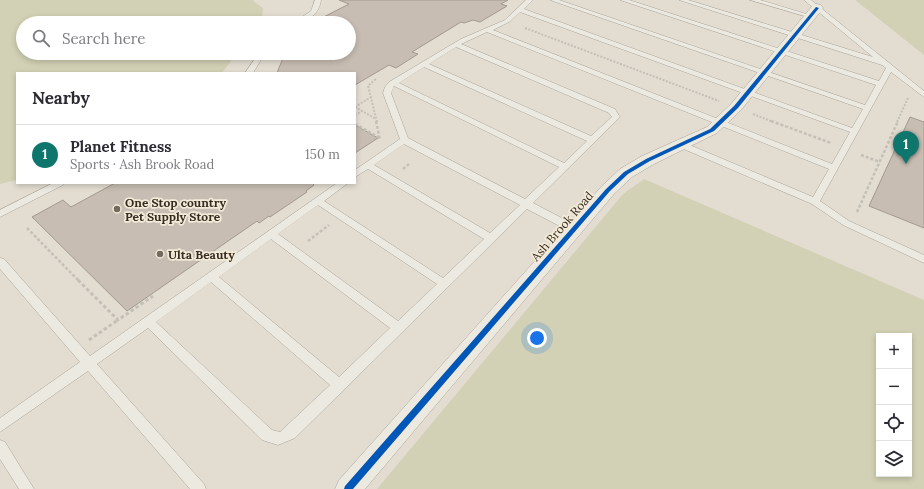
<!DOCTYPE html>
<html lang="en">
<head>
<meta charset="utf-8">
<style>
	:root { --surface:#fff; --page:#f2f2f3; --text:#2b2b33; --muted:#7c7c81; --line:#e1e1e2; --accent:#0f766e }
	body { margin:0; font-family:Lora,serif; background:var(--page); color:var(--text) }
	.controls { position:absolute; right:12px; bottom:12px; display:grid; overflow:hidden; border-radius:0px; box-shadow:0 2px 6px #0003 }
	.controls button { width:36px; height:36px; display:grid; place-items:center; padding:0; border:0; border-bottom:1px solid var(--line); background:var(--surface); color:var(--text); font:20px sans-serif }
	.you { position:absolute; left:537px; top:338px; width:14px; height:14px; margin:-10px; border:3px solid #fff; border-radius:50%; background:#1a73e8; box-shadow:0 0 0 6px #1a73e833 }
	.badge { display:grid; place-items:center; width:26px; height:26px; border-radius:50%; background:var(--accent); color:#fff; font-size:13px; font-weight:700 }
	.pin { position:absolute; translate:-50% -33px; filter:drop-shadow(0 1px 2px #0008) }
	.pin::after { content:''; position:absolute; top:21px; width:14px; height:12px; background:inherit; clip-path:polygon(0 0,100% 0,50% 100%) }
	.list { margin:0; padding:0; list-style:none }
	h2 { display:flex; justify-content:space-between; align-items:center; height:52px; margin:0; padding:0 16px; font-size:17px }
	h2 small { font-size:13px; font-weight:400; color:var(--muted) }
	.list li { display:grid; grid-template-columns:26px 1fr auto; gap:12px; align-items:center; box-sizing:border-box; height:60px; padding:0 16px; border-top:1px solid var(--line) }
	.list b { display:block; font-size:15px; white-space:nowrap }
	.list p { margin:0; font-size:13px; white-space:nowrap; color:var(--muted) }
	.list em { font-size:13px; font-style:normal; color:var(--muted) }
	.icon { flex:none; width:22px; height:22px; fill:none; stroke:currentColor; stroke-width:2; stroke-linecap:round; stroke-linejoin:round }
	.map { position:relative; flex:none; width:924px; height:489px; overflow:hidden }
	.search { position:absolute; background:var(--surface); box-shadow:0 2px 6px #0003; left:16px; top:16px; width:340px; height:44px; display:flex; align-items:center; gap:10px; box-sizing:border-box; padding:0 14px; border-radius:22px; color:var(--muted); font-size:15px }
	.panel { position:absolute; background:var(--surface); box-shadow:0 2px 6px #0003; left:16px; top:72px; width:340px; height:112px; border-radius:0px }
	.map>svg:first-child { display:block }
</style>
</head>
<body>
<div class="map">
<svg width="924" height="489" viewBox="0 0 924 489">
	<rect width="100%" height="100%" fill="#e3ddd1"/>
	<g fill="#d2d1b5" fill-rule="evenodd">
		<path d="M0,0h254l-1,1 10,7 -1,10 -3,5h-236v30h214l-15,20h-205v107l-17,4z"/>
		<path d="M855,0h69v55z"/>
		<path d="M644,179l280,121v189h-547l246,-295zM879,336h30v138h-30z"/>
	</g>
	<g fill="#c7bdb2" stroke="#a39990">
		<path d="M339,0h169l-7,4 6,2 -27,16 -7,-2 -9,3 -3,-1 -49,30 6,2 -22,14 -7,-3 -34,20v-12h-78l8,-20h64v-30h-37l37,-19z"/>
		<path d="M910,117l14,5v106l-55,-22z"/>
		<path d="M355,125l23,13 -23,15z"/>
		<path d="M115,183h197l2,2 -8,6 1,1 -37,25 -1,-1 -10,7 -2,-2 -130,90 -95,-94 31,-17 8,7z"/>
	</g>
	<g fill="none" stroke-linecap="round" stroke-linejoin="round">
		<defs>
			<g id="lane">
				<path d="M315,0h6c-2,15 -14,23 -28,23l18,-12z"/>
				<path d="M526,0h7l-9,9 328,119 11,-19 -313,-109h9l306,105 11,-20 -256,-85h9l250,81 7,-13 -4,-3 -203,-65h9l185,57 -69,-57h7l113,91v6l-33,-25 -71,129 29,20 75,34v8l-81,-38 -31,-21 -133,-57 -1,-2 1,-2h6l128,54 16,-28 -342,-137 -26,12 154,65 5,8 -87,86 44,23 2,3 -2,3h-6l-44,-23 -232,229 -17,7 -16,-5 -114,-112 -51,36 107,120 2,5h-16l-102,-118 -88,61v-14l80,-56 -80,-93v-11l4,1 86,97 247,-173h11l-24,18 119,77 41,-39 -116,-70 -13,8v-7l45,-31 -17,-46 2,-6 4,-5 72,-43 44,-19zM520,12l330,120 -18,32 -339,-134 16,-8zM456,47l153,66 3,4 -21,19 -162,-72zM424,67l163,74 -23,22 -165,-80zM394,86l165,81 -34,32 -117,-61 -17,-45zM404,144l116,61 -30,28 -116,-68zM318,205l119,79 -39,37 -120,-87zM271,239l119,89 -51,49 -120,-100zM211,282l119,103 -50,47 -8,-2 -116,-108z"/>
				<path d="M750,0h10l53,16 -5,1z"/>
				<path d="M259,53h6l-12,20h-8z"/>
				<path d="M53,183h12l-2,2 -63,32v-7z"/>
				<path d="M0,440l5,2 29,47h-15l-19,-30z"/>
			</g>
			<path id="street" d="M817,4l4,1 2,3 -2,3 -80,99 -24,23 -63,31 -22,13 -18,17 -249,295h-30l4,-9 263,-294 18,-17 22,-13 65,-29 24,-23 82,-99z"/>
		</defs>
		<use href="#lane" stroke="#a9a399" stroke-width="1"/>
		<use href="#street" stroke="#a9a399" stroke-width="1"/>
		<g stroke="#c4c0b8" stroke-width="2" stroke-dasharray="2 1.5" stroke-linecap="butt">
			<path d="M525,28l194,73"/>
			<path d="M355,107l21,12"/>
			<path d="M355,107l16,-10"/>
			<path d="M753,114l20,8"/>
			<path d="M355,115l7,-4"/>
			<path d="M377,122l-9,-36 9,-8"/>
			<path d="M897,122l11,-24"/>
		</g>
		<g stroke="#c4c0b8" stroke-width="2.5" stroke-dasharray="3 2" stroke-linecap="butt">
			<path d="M376,121l4,19"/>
			<path d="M771,121l60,22"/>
			<path d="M355,124l25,14"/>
			<path d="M861,155l19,7"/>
			<path d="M403,169l6,-5"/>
			<path d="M857,212l41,-91"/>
			<path d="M27,228l52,53"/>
			<path d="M308,241l21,-16"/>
		</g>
		<g stroke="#c4c0b8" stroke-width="3" stroke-dasharray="3.5 2.5" stroke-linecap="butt">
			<path d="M78,280l40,40 35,-24"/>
			<path d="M89,340l29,-20"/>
		</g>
		<use href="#lane" fill="#ece9e1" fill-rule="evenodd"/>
		<use href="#street" fill="#ece9e1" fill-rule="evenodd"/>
		<defs>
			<path id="cycleway" d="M816,7l3,1 -81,100 -24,23 -64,30 -22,13 -18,17 -257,298h-9l1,-3 261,-297 18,-17 22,-13 64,-30 24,-23z"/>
		</defs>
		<use href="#cycleway" stroke="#f3ead8" stroke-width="2"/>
		<use href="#cycleway" fill="#0057b8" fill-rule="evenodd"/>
	</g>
	<g fill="#736a5f" stroke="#f3ead8" stroke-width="1.5">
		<circle cx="117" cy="209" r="4"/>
		<circle cx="160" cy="254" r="4"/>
	</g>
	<g text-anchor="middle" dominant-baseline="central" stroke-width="3.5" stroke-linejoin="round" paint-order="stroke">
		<g font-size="12" font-weight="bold" fill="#372c22" stroke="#f3ead8" text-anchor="start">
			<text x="125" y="202">One Stop country<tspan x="125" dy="14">Pet Supply Store</tspan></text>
			<text x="168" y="254">Ulta Beauty</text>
		</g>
		<g font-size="12" fill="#372c22" stroke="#f3ead8">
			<text transform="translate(562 226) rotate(-49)">Ash Brook Road</text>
		</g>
	</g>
</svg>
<div class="controls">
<button>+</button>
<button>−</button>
<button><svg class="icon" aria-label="locate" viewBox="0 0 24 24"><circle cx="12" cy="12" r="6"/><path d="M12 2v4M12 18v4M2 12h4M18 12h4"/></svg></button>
<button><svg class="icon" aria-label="layers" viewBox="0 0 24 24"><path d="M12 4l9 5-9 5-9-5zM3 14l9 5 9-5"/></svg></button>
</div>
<div class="you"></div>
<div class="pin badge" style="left:906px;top:164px">1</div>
<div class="search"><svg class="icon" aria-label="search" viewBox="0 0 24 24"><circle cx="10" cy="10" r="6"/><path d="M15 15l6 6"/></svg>Search here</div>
<section class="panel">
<h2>Nearby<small></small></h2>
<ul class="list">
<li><span class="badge">1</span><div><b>Planet Fitness</b><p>Sports · Ash Brook Road</p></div><em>150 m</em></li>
</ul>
</section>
</div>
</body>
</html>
